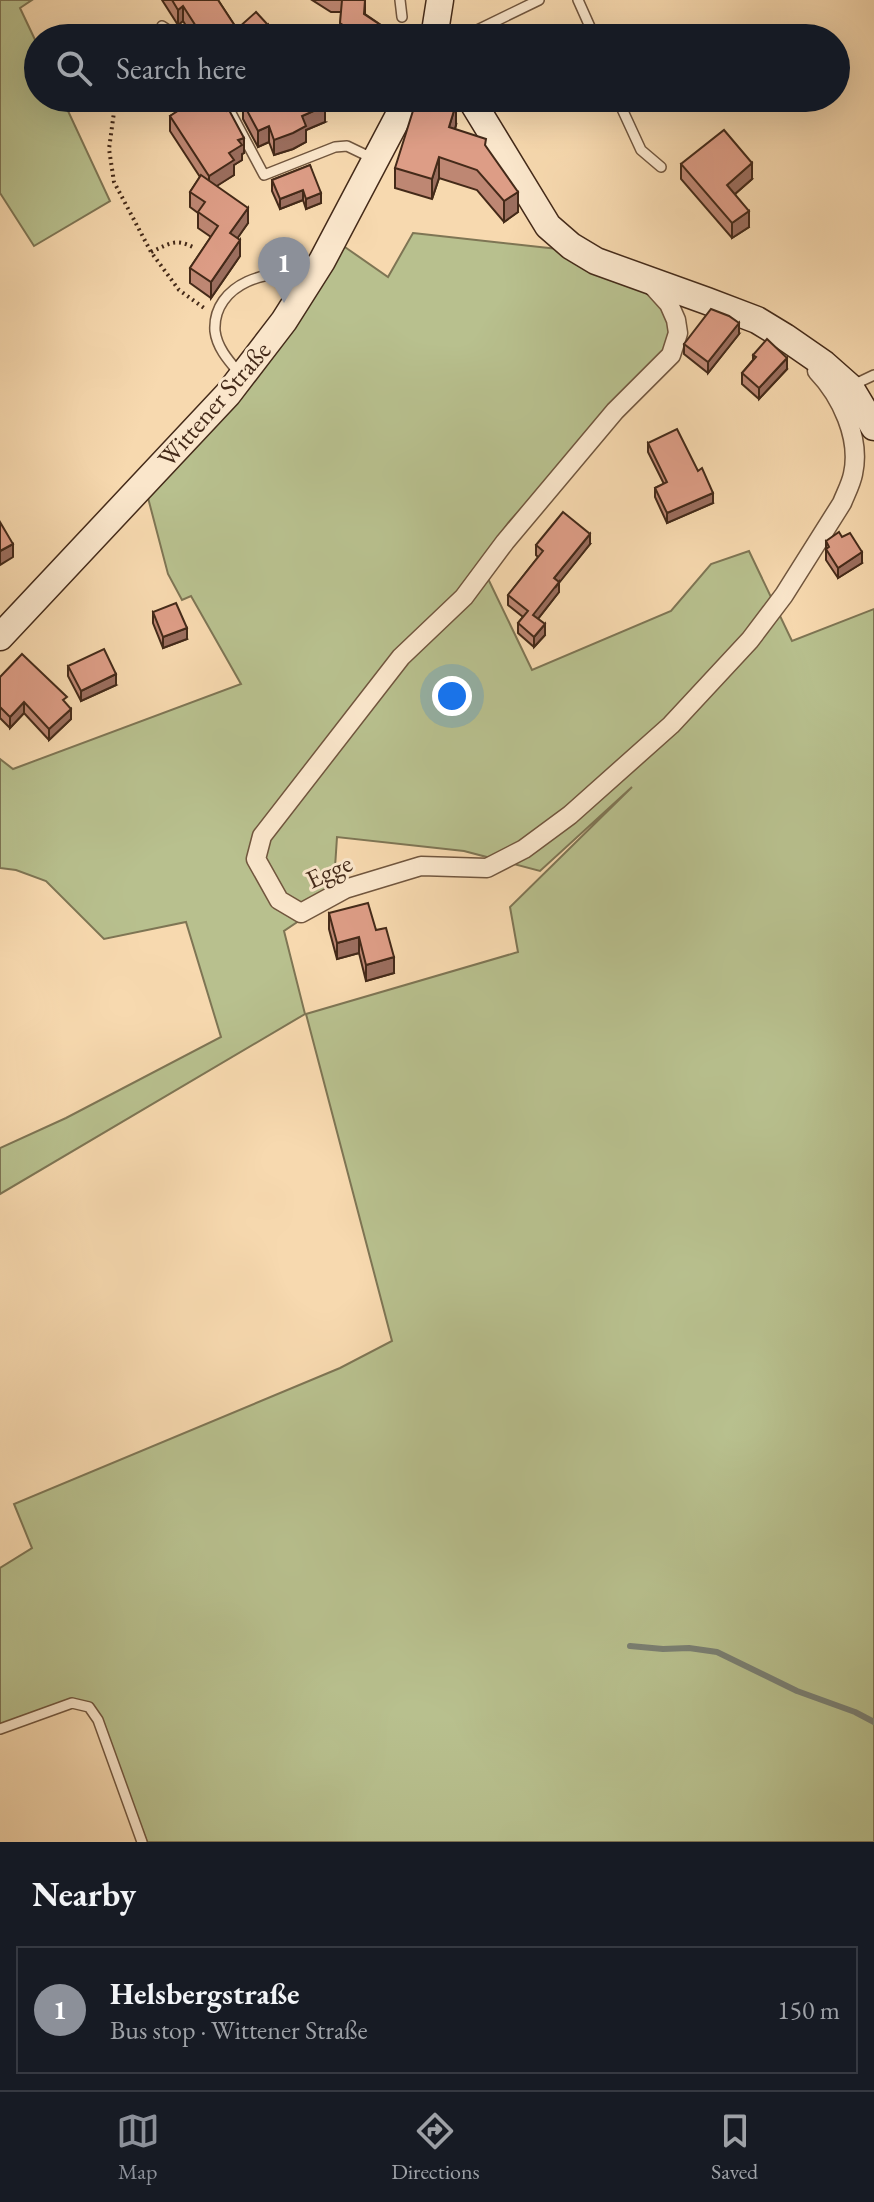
<!DOCTYPE html>
<html lang="en">
<head>
<meta charset="utf-8">
<style>
	:root { --surface:#171b24; --page:#242831; --text:#f1f3f6; --muted:#9ea1a6; --line:#363941; --accent:#8c9099 }
	body { margin:0; font-family:"EB Garamond",serif; background:var(--page); color:var(--text) }
	.you { position:absolute; left:452px; top:696px; width:28px; height:28px; margin:-20px; border:6px solid #fff; border-radius:50%; background:#1a73e8; box-shadow:0 0 0 12px #1a73e833 }
	.badge { display:grid; place-items:center; width:52px; height:52px; border-radius:50%; background:var(--accent); color:#fff; font-size:26px; font-weight:700 }
	.pin { position:absolute; translate:-50% -66px; filter:drop-shadow(0 2px 4px #0008) }
	.pin::after { content:''; position:absolute; top:42px; width:28px; height:24px; background:inherit; clip-path:polygon(0 0,100% 0,50% 100%) }
	.list { margin:0; padding:0; list-style:none }
	h2 { display:flex; justify-content:space-between; align-items:center; height:104px; margin:0; padding:0 32px; font-size:34px }
	h2 small { font-size:26px; font-weight:400; color:var(--muted) }
	.list li { display:grid; grid-template-columns:52px 1fr auto; gap:24px; align-items:center; box-sizing:border-box; height:128px; margin:0 16px 16px; padding:0 16px; border:2px solid var(--line); border-radius:0px }
	.list b { display:block; font-size:30px; white-space:nowrap }
	.list p { margin:0; font-size:26px; white-space:nowrap; color:var(--muted) }
	.list em { font-size:26px; font-style:normal; color:var(--muted) }
	.icon { flex:none; width:44px; height:44px; fill:none; stroke:currentColor; stroke-width:2; stroke-linecap:round; stroke-linejoin:round }
	.map { position:relative; flex:none; width:874px; height:1842px; overflow:hidden }
	.search { position:absolute; background:var(--surface); box-shadow:0 8px 32px #0002; left:24px; right:24px; top:24px; height:88px; display:flex; align-items:center; gap:20px; box-sizing:border-box; padding:0 28px; border-radius:44px; color:var(--muted); font-size:30px }
	.sheet { height:248px; background:var(--surface) }
	nav { display:flex; justify-content:space-around; align-items:center; box-sizing:border-box; height:112px; border-top:2px solid var(--line); background:var(--surface); font-size:22px; color:var(--muted) }
	nav a { display:grid; justify-items:center; gap:4px }
	nav .on { color:var(--accent) }
	.map>svg:first-child { display:block }
</style>
</head>
<body>
<div class="map">
<svg width="874" height="1842" viewBox="0 0 874 1842">
	<rect width="100%" height="100%" fill="#f7d9af"/>
	<filter id="stains"><feTurbulence type="fractalNoise" baseFrequency=".0025" numOctaves="4"/><feColorMatrix values="0 0 0 0 .2 0 0 0 0 .09 0 0 0 0 .02 0 0 0 .5 -.17"/></filter>
	<radialGradient id="worn" r=".72"><stop offset=".6" stop-color="#630" stop-opacity="0"/><stop offset="1" stop-color="#630" stop-opacity=".3"/></radialGradient>
	<g fill="#b8c08e" stroke="#7e7554" stroke-width="2">
		<path d="M0,0h32l-12,8 18,38v52h24l48,103 -76,45 -34,-53z"/>
		<path d="M413,233l154,17 80,37 18,19 7,19 -6,24 -157,173 -29,40 52,108 139,-59 40,-47 38,-13 43,90 82,-32v1233h-727l-49,-130 -25,-11 -73,24v-157l32,-20 -18,-44 326,-136 52,-27 -86,-327 212,-62 -8,-45 122,-120 -92,84 -76,-20 -127,-14 -4,61 -49,33 21,83 -305,180v-46l66,-30 155,-81 -35,-115 -82,17 -58,-58 -30,-11 -16,-2v-109l13,10 228,-85 -50,-88 -9,4 -14,-26 -21,-80 195,-249 46,32z"/>
	</g>
	<g fill="none" stroke-linecap="round" stroke-linejoin="round">
		<path stroke="#7a8074" stroke-width="6" d="M630,1646l33,3 26,-1 28,4 80,39 58,21 19,10"/>
		<defs>
			<g id="lane">
				<path d="M400,0l2,17"/>
				<path d="M578,0l17,38"/>
				<path d="M162,26l18,12"/>
				<path d="M461,38l78,-38"/>
				<path d="M223,98l41,77 71,-28 12,-1 25,12"/>
				<path d="M617,98l24,52 20,17"/>
				<path d="M240,374c-11,-13 -23,-26 -25,-43 -3,-47 58,-68 93,-50"/>
				<path d="M853,385l21,-10"/>
				<path d="M0,1729l72,-26 17,4 9,13 44,122"/>
			</g>
			<path id="street" d="M650,283l19,21 7,16 2,13 -7,22 -56,56 -110,131 -41,55 -63,60 -139,179 -6,23 23,41 22,13 44,-24 76,-23 66,2 37,-19 46,-34 101,-90 79,-85 34,-45 58,-92c4,-10 9,-19 11,-29 8,-36 -12,-78 -36,-103"/>
			<g id="secondary">
				<path d="M434,38l6,-38"/>
				<path d="M470,98l78,128 23,20 25,15 111,40 50,19 28,17 39,27 26,23 24,40"/>
				<path d="M0,637l228,-243 56,-73 38,-60 86,-163"/>
			</g>
		</defs>
		<use href="#lane" stroke="#71563e" stroke-width="12"/>
		<use href="#street" stroke="#71563e" stroke-width="21"/>
		<use href="#secondary" stroke="#442a19" stroke-width="29"/>
		<g stroke="#442a19" stroke-width="4" stroke-dasharray="2 4" stroke-linecap="butt">
			<path d="M118,98l-4,14 -5,37 5,33 37,70 28,38 25,18"/>
			<path d="M151,252c20,-9 24,-14 44,-4"/>
		</g>
		<use href="#lane" stroke="#fae6cb" stroke-width="9"/>
		<use href="#street" stroke="#fae6cb" stroke-width="18"/>
		<use href="#secondary" stroke="#fae6cb" stroke-width="26"/>
	</g>
	<g fill="#be8773" stroke="#442a19" stroke-width="2">
		<path d="M162,0h56l19,29 31,9h-80l4,-3 -9,-14 -5,4z"/>
		<path d="M312,0h53v14l35,24h-56l-4,-3 1,-23h-10z"/>
		<path d="M177,98h41l26,55 -2,1v6l-8,5v10l-18,11 32,37 -11,15 3,18 -29,42 -21,-15v-15l21,-31 -13,-9v-15l-8,-6v-15l10,-15 -30,-46v-15l13,-8z"/>
		<path d="M243,103l82,19 -19,8v12l-13,7 -19,6 -5,-13 -11,5 -15,-28z"/>
		<path d="M456,125l-1,4 31,18 32,65 -14,10 -27,-32 -38,-12 -7,21 -37,-11v-20z"/>
		<path d="M681,164l71,15 -17,15 14,33 -17,11 -51,-59z"/>
		<path d="M310,165l11,38 -15,6 -3,-9 -23,9 -8,-18v-11z"/>
		<path d="M739,334l-31,39 -24,-19v-10z"/>
		<path d="M753,355l34,14 -28,30 -17,-15v-11l11,-13z"/>
		<path d="M648,443l65,60 -46,20 -12,-26v-9l9,-4 -16,-32z"/>
		<path d="M826,541l36,22 -24,15 -12,-18z"/>
		<path d="M590,544l-31,38v10l-21,27 7,16 -11,12 -16,-14v-10l5,-6 -15,-12v-10l30,-38 -2,-2v-10z"/>
		<path d="M153,612l34,27 -24,9 -10,-25z"/>
		<path d="M68,666l48,19 -35,16 -13,-25z"/>
		<path d="M0,677l67,28 4,14 -22,21 -25,-27 -14,15 -10,-10z"/>
		<path d="M329,913l47,17 18,43 -28,8 -7,-28 -22,6 -8,-30z"/>
	</g>
	<g fill="#9b6e5e" stroke="#442a19" stroke-width="2">
		<path d="M183,6v15l-5,4v-15z"/>
		<path d="M268,25v13h-13z"/>
		<path d="M456,104v21l-7,22v-20z"/>
		<path d="M325,106v16l-19,8v12l-13,7 -19,6v-15l28,-24z"/>
		<path d="M269,126v16l-11,5v-16z"/>
		<path d="M244,138v15l-2,1v6l-8,5v10l-25,16v-15l20,-23 9,-13z"/>
		<path d="M439,157v21l-7,21v-20z"/>
		<path d="M752,163v16l-25,22v-16z"/>
		<path d="M303,190v10l-23,9v-10z"/>
		<path d="M518,192v20l-14,10v-21z"/>
		<path d="M321,193v10l-15,6v-10z"/>
		<path d="M248,208v15l-18,26v-16z"/>
		<path d="M749,211v16l-17,11v-15z"/>
		<path d="M240,240v16l-29,42v-16z"/>
		<path d="M739,323v11l-31,39v-11z"/>
		<path d="M787,358v11l-28,30v-11z"/>
		<path d="M713,493v10l-46,20v-10z"/>
		<path d="M590,534v10l-35,44 4,-6v10l-26,33v-10l21,-37z"/>
		<path d="M13,544v13l-13,8v-14z"/>
		<path d="M862,552v11l-24,15v-10z"/>
		<path d="M545,624v11l-11,12v-10z"/>
		<path d="M187,628v11l-24,9v-11z"/>
		<path d="M116,674v11l-35,16v-10z"/>
		<path d="M24,702v11l-14,15v-11z"/>
		<path d="M71,709v10l-22,21v-11z"/>
		<path d="M359,937v16l-22,6v-16z"/>
		<path d="M394,957v16l-28,8v-16z"/>
	</g>
	<g fill="#dd9d86" stroke="#442a19" stroke-width="2">
		<path d="M172,0h46l19,29 19,-17 12,13 -13,13h-19l-2,-4 -8,4h-38l11,-7 -16,-25 -5,4z"/>
		<path d="M342,0h23l-1,14 36,24h-39l-21,-15z"/>
		<path d="M187,98h31l9,13 2,-1 15,28 -6,2 4,5 -13,8 5,7 -25,16 -39,-60 20,-13z"/>
		<path d="M255,98h67l3,8 -23,10 4,10 -13,7 -19,7 -5,-14 -11,5 -15,-28z"/>
		<path d="M417,98h18l21,6 -7,23 37,12 -1,6 33,47 -14,9 -27,-31 -38,-13 -7,22 -37,-11z"/>
		<path d="M724,130l28,33 -25,22 22,26 -17,12 -51,-59z"/>
		<path d="M310,165l11,28 -15,6 -3,-9 -23,9 -8,-19z"/>
		<path d="M201,175l47,33 -18,25 10,7 -29,42 -21,-14 28,-42 -20,-14 7,-10 -15,-10z"/>
		<path d="M711,309l18,7 10,7 -31,39 -24,-18z"/>
		<path d="M767,339l20,19 -28,30 -17,-15 14,-16 -3,-2z"/>
		<path d="M677,429l21,42 4,-3 11,25 -46,20 -12,-25 12,-6 -19,-39z"/>
		<path d="M563,512l27,22 -36,44 5,4 -26,33 12,9 -11,13 -16,-14 10,-12 -20,-16 35,-44 -7,-6z"/>
		<path d="M0,522l13,22 -13,7z"/>
		<path d="M839,532l3,5 8,-4 12,19 -24,16 -12,-19 3,-2 -3,-6z"/>
		<path d="M176,603l11,25 -24,9 -10,-25z"/>
		<path d="M104,649l12,25 -35,17 -13,-25z"/>
		<path d="M22,654l45,43 -4,3 8,9 -22,20 -25,-27 -14,15 -10,-10v-30z"/>
		<path d="M368,903l8,27 10,-2 8,29 -28,8 -7,-28 -22,6 -8,-30z"/>
	</g>
	<g text-anchor="middle" dominant-baseline="central" stroke-width="6" stroke-linejoin="round" paint-order="stroke">
		<g font-size="26" fill="#442a19" stroke="#fae6cb">
			<text transform="translate(214 404) rotate(-49)">Wittener Straße</text>
			<text transform="translate(329 871) rotate(-25)">Egge</text>
		</g>
	</g>
	<rect width="100%" height="100%" filter="url(#stains)"/>
	<rect width="100%" height="100%" fill="url(#worn)"/>
</svg>
<div class="you"></div>
<div class="pin badge" style="left:284px;top:303px">1</div>
<div class="search"><svg class="icon" aria-label="search" viewBox="0 0 24 24"><circle cx="10" cy="10" r="6"/><path d="M15 15l6 6"/></svg>Search here</div>
</div>
<section class="sheet">
<h2>Nearby<small></small></h2>
<ul class="list">
<li><span class="badge">1</span><div><b>Helsbergstraße</b><p>Bus stop · Wittener Straße</p></div><em>150 m</em></li>
</ul>
</section>
<nav>
<a class="on"><svg class="icon" aria-label="map" viewBox="0 0 24 24"><path d="M3 6l6-2 6 2 6-2v14l-6 2-6-2-6 2zM9 4v14M15 6v14"/></svg>Map</a>
<a><svg class="icon" aria-label="directions" viewBox="0 0 24 24"><path d="M12 3l9 9-9 9-9-9zM9 14v-3h6M13 9l2 2-2 2"/></svg>Directions</a>
<a><svg class="icon" aria-label="saved" viewBox="0 0 24 24"><path d="M7 4h10v16l-5-4-5 4z"/></svg>Saved</a>
</nav>
</body>
</html>
